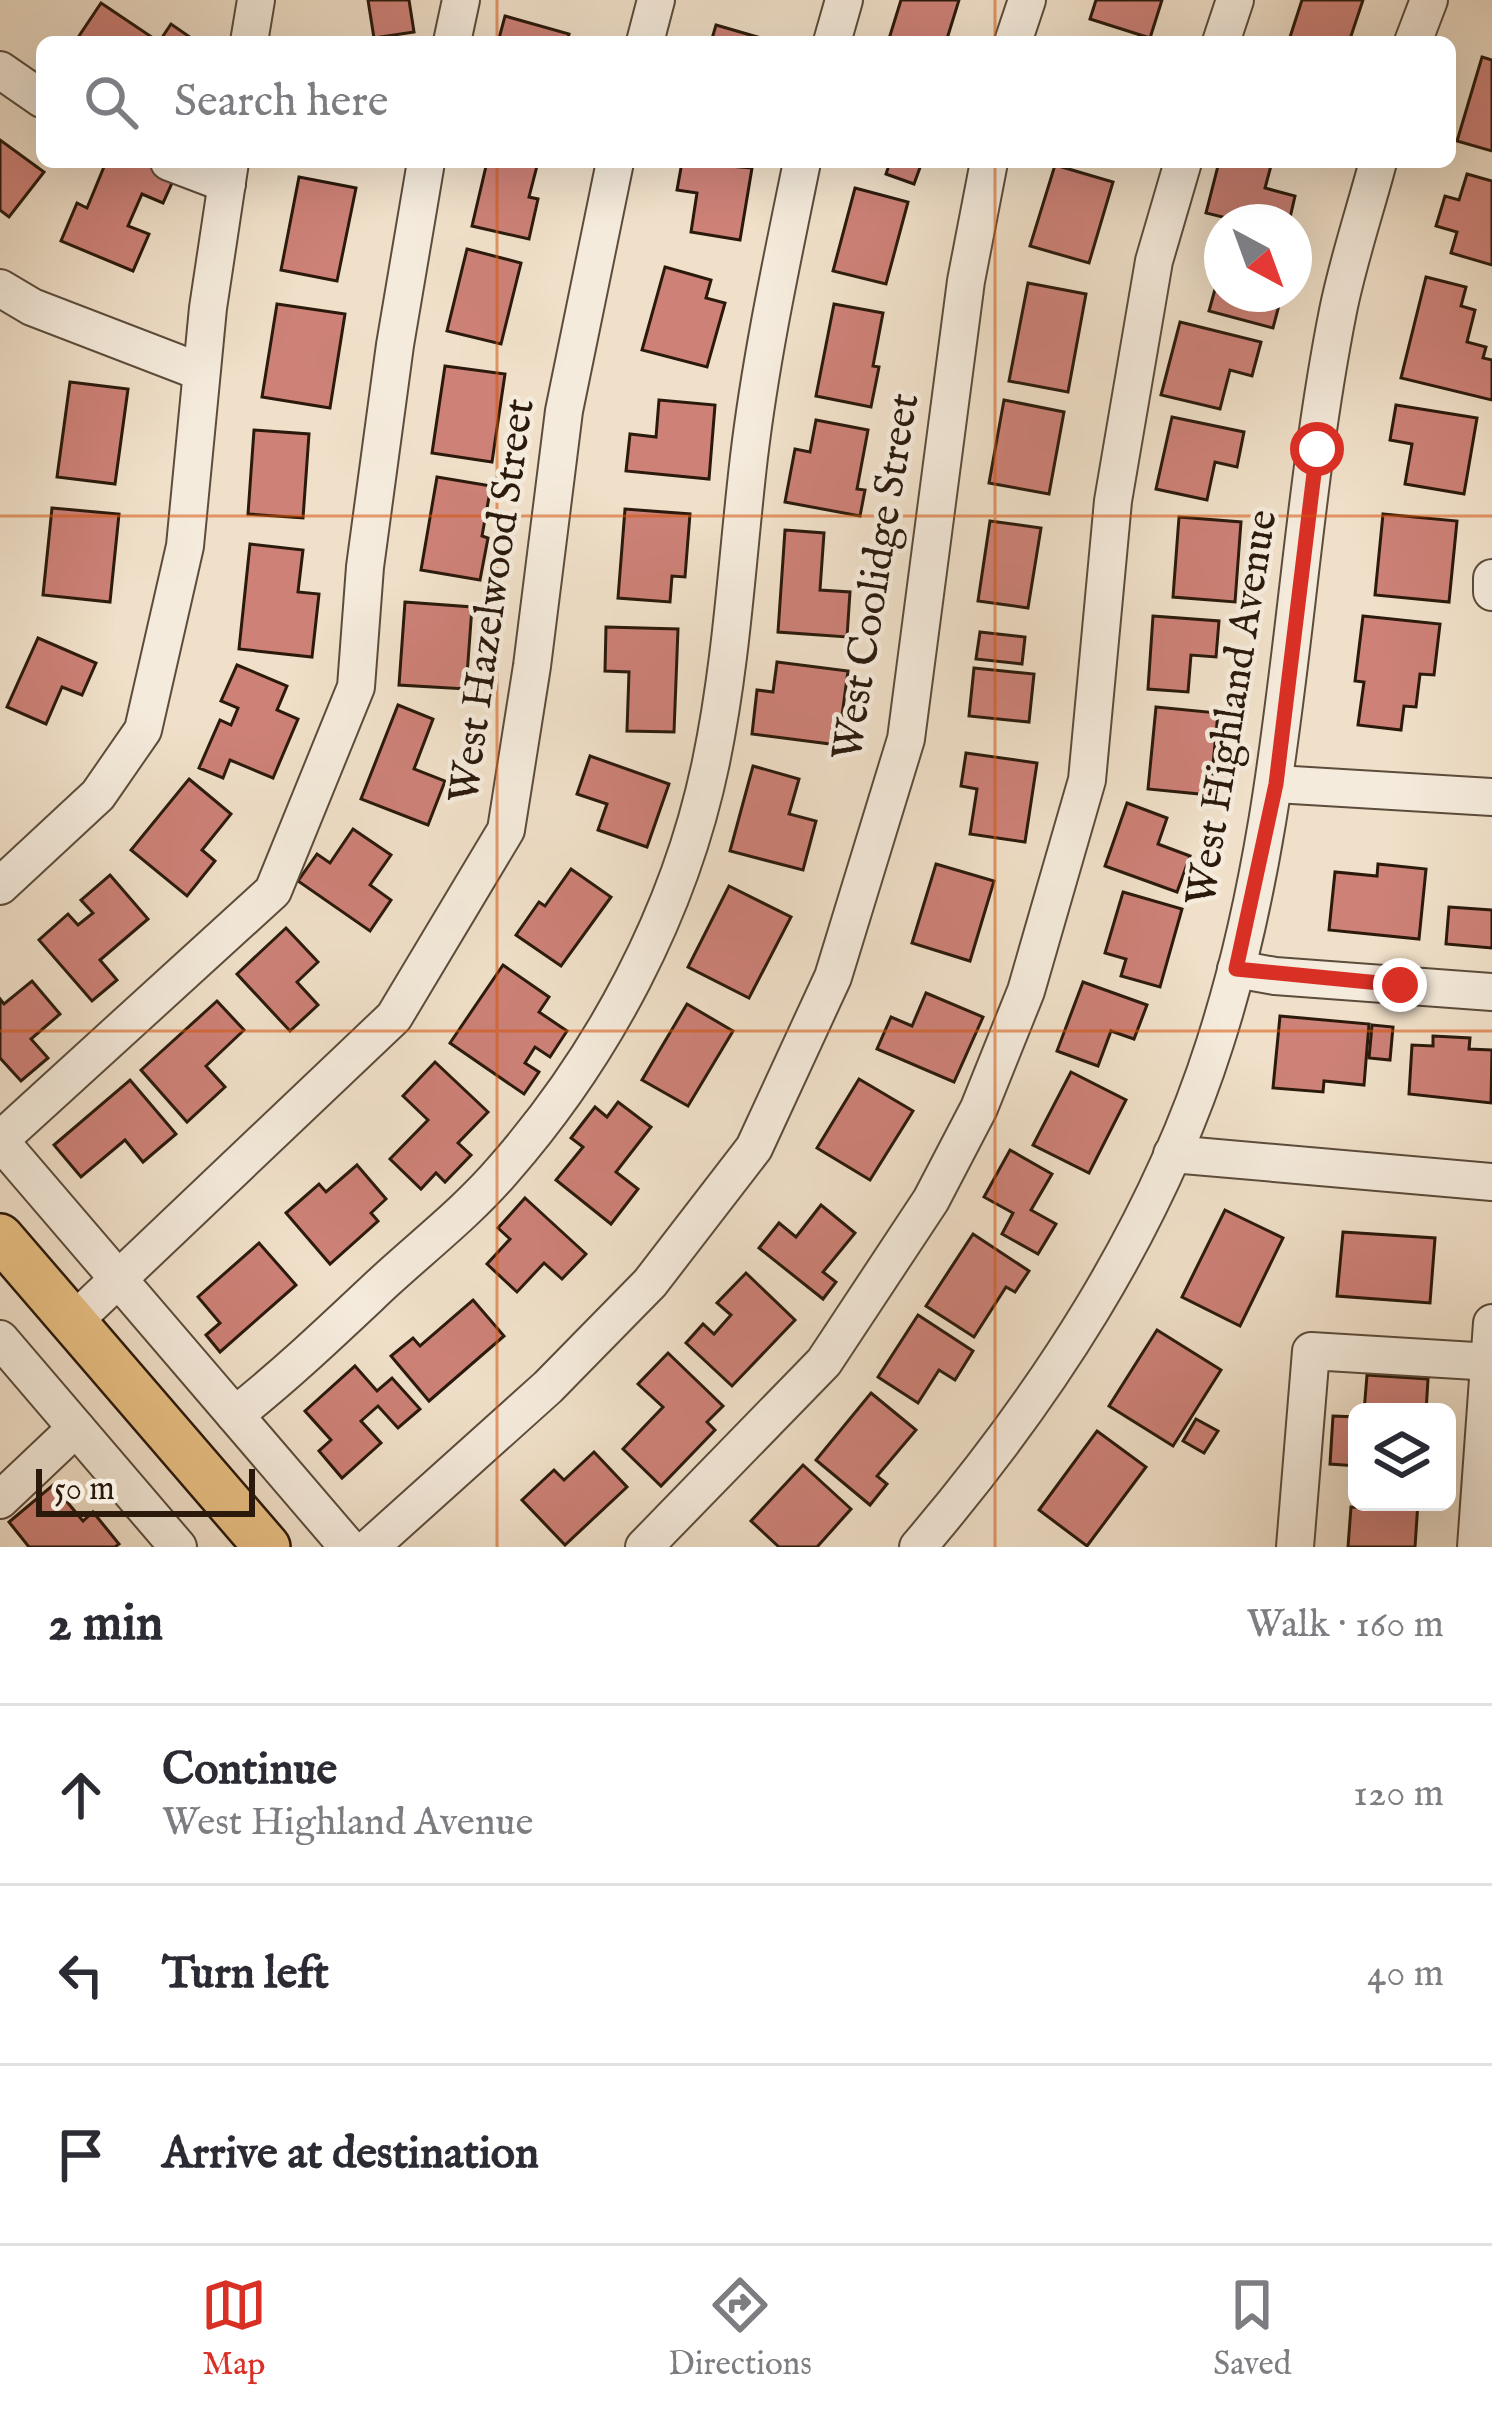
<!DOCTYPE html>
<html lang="en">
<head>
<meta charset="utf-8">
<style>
	:root { --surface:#fff; --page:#f7f7f7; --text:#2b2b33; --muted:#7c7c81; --line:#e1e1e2; --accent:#d93025 }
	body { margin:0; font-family:"IM FELL English",serif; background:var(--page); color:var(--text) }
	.controls { position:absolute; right:36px; bottom:36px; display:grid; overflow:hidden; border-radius:18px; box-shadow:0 12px 48px #0002 }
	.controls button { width:108px; height:108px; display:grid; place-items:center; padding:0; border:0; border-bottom:3px solid var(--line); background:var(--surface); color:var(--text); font:60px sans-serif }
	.compass { position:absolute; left:1204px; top:204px; width:108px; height:108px; border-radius:50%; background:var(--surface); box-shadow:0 12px 48px #0002; rotate:139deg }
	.scale { position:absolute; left:36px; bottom:30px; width:219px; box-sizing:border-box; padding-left:12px; border:6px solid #2b1a0c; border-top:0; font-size:33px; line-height:42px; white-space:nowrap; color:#2b1a0c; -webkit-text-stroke:9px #f5ebdc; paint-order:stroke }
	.stop { position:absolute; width:36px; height:36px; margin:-27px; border:9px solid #d93025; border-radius:50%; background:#fff }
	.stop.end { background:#d93025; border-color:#fff; box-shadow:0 3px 12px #0008 }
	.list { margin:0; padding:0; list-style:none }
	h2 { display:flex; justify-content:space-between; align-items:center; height:156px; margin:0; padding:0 48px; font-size:51px }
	h2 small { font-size:39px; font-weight:400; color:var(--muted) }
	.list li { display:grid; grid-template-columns:78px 1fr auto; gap:36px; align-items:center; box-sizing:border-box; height:180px; padding:0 48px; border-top:3px solid var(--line) }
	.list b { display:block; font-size:45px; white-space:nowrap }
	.list p { margin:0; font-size:39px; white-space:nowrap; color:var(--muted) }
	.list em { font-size:39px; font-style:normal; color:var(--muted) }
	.icon { flex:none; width:66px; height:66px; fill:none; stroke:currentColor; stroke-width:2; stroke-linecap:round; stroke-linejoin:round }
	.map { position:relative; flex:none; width:1492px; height:1547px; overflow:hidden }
	.search { position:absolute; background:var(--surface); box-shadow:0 12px 48px #0002; left:36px; right:36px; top:36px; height:132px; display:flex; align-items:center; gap:30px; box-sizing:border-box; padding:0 42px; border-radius:18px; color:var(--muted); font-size:45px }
	.sheet { height:696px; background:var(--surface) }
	nav { display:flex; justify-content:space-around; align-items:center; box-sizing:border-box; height:168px; border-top:3px solid var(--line); background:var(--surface); font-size:33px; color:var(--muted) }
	nav a { display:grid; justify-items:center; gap:6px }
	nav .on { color:var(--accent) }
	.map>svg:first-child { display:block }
</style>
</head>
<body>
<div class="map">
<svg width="1492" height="1547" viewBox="0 0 1492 1547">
	<rect width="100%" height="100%" fill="#f0e0c9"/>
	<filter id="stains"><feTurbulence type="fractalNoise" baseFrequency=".00167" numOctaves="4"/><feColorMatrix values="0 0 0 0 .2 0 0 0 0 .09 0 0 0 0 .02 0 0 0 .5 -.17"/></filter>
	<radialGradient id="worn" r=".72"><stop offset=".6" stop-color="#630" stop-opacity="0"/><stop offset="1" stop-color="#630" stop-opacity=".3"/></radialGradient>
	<g fill="#cd8177" stroke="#2b1a0c" stroke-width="3">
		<path d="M368,0h41l5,32 -40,6z"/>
		<path d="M901,0h58l-13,42h-58z"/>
		<path d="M1096,0h66l-12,38 -60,-19z"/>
		<path d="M1302,0h61l-14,42 -60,-2z"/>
		<path d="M101,3l58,39 12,-18 26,18h-122z"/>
		<path d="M505,16l64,18 -2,8h-69z"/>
		<path d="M716,25l52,15 -1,2h-56z"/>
		<path d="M1482,57l10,3v91l-35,-10z"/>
		<path d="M0,140l44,32 -35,45 -9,-7z"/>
		<path d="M106,162h42l28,12 -13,29 -21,-9 -14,32 21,8 -16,37 -72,-30 16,-38 10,5z"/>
		<path d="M487,162h51l-9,35 9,2 -9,40 -57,-13z"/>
		<path d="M682,162l70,6 -12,72 -49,-8 6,-39 -20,-3z"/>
		<path d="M890,162h32l-8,22 -28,-10z"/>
		<path d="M1219,162h53l-7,26 30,8 -6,26h-46l-37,-9z"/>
		<path d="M1055,165l58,17 -24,81 -59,-17z"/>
		<path d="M1467,174l25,7v84l-41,-12 6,-21 -21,-6 9,-30 14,4z"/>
		<path d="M299,177l57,11 -19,93 -56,-11z"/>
		<path d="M855,188l53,14 -22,82 -53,-13z"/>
		<path d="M467,249l54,14 -20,81 -54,-13z"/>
		<path d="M1222,264v30h60l-9,34 -64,-17z"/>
		<path d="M665,267l46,13 -5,18 19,5 -18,64 -65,-17z"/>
		<path d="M1426,277l40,10 -5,19 14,4 -8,32 19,5 -3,11 9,2v40l-91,-22z"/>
		<path d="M1028,283l58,11 -18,98 -59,-11z"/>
		<path d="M277,304l68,10 -15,94 -68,-11z"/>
		<path d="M834,304l49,9 -10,53 6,1 -8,40 -55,-11z"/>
		<path d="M1180,322l81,20 -9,34 -22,-6 -10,39 -59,-14z"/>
		<path d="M445,366l60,8 -13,88 -60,-9z"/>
		<path d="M70,382l58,7 -13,95 -58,-7z"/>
		<path d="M659,400l56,5 -6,74 -83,-8 4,-37 26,3z"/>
		<path d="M1004,400l60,12 -15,82 -60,-11z"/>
		<path d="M1396,405l81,13 -13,76 -59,-10 7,-40 -22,-4z"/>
		<path d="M1172,417l72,15 -7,35 -22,-5 -8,38 -51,-11z"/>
		<path d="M816,420l52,10 -11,59 8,1 -5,26 -75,-14 10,-53 15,3z"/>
		<path d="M254,430l55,4 -6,84 -55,-4z"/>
		<path d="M437,477l54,9 -9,50 6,2 -8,42 -59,-10z"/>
		<path d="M52,508l67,6 -9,88 -67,-7z"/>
		<path d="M625,509l65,5 -5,63 -13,-1 -2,26 -52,-4z"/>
		<path d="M1383,514l74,7 -8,81 -74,-7z"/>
		<path d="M1179,517l62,5 -6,80 -62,-5z"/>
		<path d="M990,521l51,7 -13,80 -50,-7z"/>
		<path d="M785,530l39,3 -4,57 30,2 -3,45 -69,-5z"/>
		<path d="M250,544l53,6 -5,42 21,2 -7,63 -73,-8z"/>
		<path d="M405,602l67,5 -6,82 -67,-4z"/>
		<path d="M1153,616l66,5 -3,36 -25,-2 -3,37 -40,-3z"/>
		<path d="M1363,616l77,8 -6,51 -14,-1 -4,33 -12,-1 -3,24 -43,-5 6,-43 -9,-1z"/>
		<path d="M606,627l72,2 -4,103 -47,-1 2,-59 -24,-1z"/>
		<path d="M980,632l45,5 -3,27 -46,-5z"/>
		<path d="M38,638l58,25 -14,32 -20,-8 -16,37 -39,-17z"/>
		<path d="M777,662l71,9 -10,74 -86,-11 5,-44 16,2z"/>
		<path d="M237,665l50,21 -10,24 21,9 -25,59 -43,-18 -7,18 -24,-10 21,-48 11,5 7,-17 -17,-7z"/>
		<path d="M974,668l60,6 -5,48 -60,-6z"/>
		<path d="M398,705l35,14 -19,50 31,12 -17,44 -67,-26z"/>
		<path d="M1156,707l62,6 -8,82 -62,-6z"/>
		<path d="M966,753l71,10 -12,79 -55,-8 7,-45 -16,-3z"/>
		<path d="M590,756l79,28 -22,63 -49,-17 9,-26 -30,-10z"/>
		<path d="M753,766l46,13 -10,35 27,7 -13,49 -73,-19z"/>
		<path d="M189,779l42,35 -29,36 13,11 -28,35 -56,-46z"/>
		<path d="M1127,803l40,15 -9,26 32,12 -13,36 -72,-26z"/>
		<path d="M353,829l38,26 -21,30 21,15 -21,31 -72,-50 19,-27 13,9z"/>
		<path d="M936,864l58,17 -24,80 -58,-18z"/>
		<path d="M1378,864l48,5 -7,70 -90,-9 6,-58 42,4z"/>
		<path d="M571,869l40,28 -50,69 -45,-31 23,-33 6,4z"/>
		<path d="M110,875l38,44 -48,41 17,20 -25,21 -53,-61 29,-26 10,11 15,-12 -12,-13z"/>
		<path d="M729,886l62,31 -42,81 -61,-31z"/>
		<path d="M1123,892l59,17 -22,78 -39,-11 5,-17 -21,-6z"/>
		<path d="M1449,907l43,3v38l-46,-4z"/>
		<path d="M286,928l32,34 -21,20 21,23 -28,26 -53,-57z"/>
		<path d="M503,965l46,32 -10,15 28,19 -17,26 -15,-10 -10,16 14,9 -15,22 -74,-51z"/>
		<path d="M32,981l28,33 -29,25 17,19 -27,23 -21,-23v-59l4,5z"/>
		<path d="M1083,982l64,23 -13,34 -23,-8 -13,35 -41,-15z"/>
		<path d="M926,993l57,24 -29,65 -77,-33 14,-32 21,9z"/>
		<path d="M217,1001l27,29 -38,36 19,21 -38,35 -46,-52z"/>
		<path d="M687,1004l46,27 -45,75 -46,-26z"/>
		<path d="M1280,1016l89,8 -5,61 -40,-4 -1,11 -50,-4z"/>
		<path d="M1372,1025l21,2 -3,33 -21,-2z"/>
		<path d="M1433,1036l37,2 -1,11 23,1 -1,53 -82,-9 3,-49 21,1z"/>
		<path d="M435,1062l53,50 -30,31 13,12 -26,27 -9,-9 -15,16 -31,-30 38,-39 -25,-24z"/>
		<path d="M1071,1072l55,28 -37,73 -56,-28z"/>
		<path d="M859,1079l54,32 -43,69 -53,-32z"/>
		<path d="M130,1080l46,54 -33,28 -18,-22 -44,37 -27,-32z"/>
		<path d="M618,1102l33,25 -35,45 22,17 -27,35 -55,-44 27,-33 -12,-9 24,-31 12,10z"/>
		<path d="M1010,1150l42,24 -21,36 25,14 -18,30 -36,-20 11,-21 -29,-16z"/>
		<path d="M357,1165l29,34 -15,14 7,8 -48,43 -44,-51 33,-29 7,8z"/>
		<path d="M525,1198l61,56 -24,25 -18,-16 -27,29 -30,-28 23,-25 -12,-11z"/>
		<path d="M821,1205l34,28 -32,39 13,10 -13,17 -64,-51 20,-25 17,14z"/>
		<path d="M1225,1210l58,28 -43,88 -58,-29z"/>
		<path d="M1343,1232l92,6 -5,65 -93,-7z"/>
		<path d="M973,1234l56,37 -14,21 -9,-5 -32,50 -48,-31z"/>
		<path d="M259,1243l37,42 -76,67 -14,-17 14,-12 -22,-26z"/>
		<path d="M746,1273l49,47 -63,66 -46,-43 17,-19 11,10 17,-19 -14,-12z"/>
		<path d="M473,1300l31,36 -75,65 -38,-45 22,-18 7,8z"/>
		<path d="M918,1315l55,36 -18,29 -16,-10 -21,33 -40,-26z"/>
		<path d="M1157,1330l64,40 -48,76 -64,-40z"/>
		<path d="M668,1353l55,53 -16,16 8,8 -54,56 -38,-37 40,-42 -25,-23z"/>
		<path d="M355,1366l22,25 15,-13 28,31 -22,19 -20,-22 -17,15 20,22 -39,35 -23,-27 12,-11 -26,-29z"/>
		<path d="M1367,1375l61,4 -2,33h-62z"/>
		<path d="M871,1393l45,37 -39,46 10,8 -17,21 -54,-45z"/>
		<path d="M1333,1416l24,1v49l-27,-2z"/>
		<path d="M1196,1419l22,12 -14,22 -21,-12z"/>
		<path d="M1097,1431l49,36 -59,79 -48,-36z"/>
		<path d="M594,1452l33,35 -62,58 -43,-45 32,-30 10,10z"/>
		<path d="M803,1465l48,44 -34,38h-38l-28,-26z"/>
		<path d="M53,1485l30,36 10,-9 26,32 -4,3h-86l-20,-25z"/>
		<path d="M1365,1502h53l-3,45h-67l3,-40 13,1z"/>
	</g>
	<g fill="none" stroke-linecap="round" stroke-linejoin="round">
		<defs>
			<g id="minor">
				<path d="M249,42l7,-42"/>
				<path d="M452,42l9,-42"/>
				<path d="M645,42l11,-42"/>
				<path d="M832,42l12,-42"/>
				<path d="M1013,42l14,-42"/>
				<path d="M1221,42l14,-42"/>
				<path d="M1413,42l16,-42"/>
				<path d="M0,70l42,29"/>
				<path d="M169,162l58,22"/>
				<path d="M0,288l32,19 169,65"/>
				<path d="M1492,578v14"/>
				<path d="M1276,784l216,13"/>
				<path d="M0,886l98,-91 45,-65 42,-184 23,-238 22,-146"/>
				<path d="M1236,969l39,7 217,16"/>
				<path d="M0,1140l273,-249 83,-204 9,-120 30,-222 31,-183"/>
				<path d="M0,1141l348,406"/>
				<path d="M1172,1154l320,28"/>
				<path d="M73,1322l321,-305 112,-187 26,-164 32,-255 51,-249"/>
				<path d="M0,1339l178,208"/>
				<path d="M235,1415c52,-41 100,-87 149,-133 39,-36 84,-71 119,-112 100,-114 177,-258 208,-408 21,-101 26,-203 38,-305 12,-100 33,-197 53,-295"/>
				<path d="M0,1500l76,-72"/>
				<path d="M370,1547l178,-160 102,-104 104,-135 79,-171 73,-238 60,-458 23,-119"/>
				<path d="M644,1547l180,-185 107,-162 48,-92 47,-117 61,-211 26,-279 41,-240 29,-99"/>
				<path d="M918,1547c127,-149 237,-316 297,-504 77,-238 75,-489 123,-732 10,-50 27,-100 40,-149"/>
				<path d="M1295,1547l16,-196 181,11"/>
				<path d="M1476,1547l16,-224"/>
			</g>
			<path id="major" d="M0,1237l267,310"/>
		</defs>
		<use href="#minor" stroke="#5c4c3b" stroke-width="40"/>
		<use href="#major" stroke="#2b1a0c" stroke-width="50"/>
		<use href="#minor" stroke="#f5ebdc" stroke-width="36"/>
		<use href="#major" stroke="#e8c084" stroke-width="45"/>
	</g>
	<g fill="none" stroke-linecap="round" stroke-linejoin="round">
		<path stroke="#d93025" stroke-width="15" d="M1317,449l-41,335 -40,185 164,16"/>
	</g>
	<path fill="none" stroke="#d5530c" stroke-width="3" stroke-opacity="0.55" d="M497,0v42M995,0v42M497,162v1385M995,162v1385M0,516h1492M0,1031h1492"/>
	<g text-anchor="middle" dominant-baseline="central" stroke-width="9" stroke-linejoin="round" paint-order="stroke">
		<g font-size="42" fill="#2b1a0c" stroke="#f5ebdc">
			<text transform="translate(877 577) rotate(-81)">West Coolidge Street</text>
			<text transform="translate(493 601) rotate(-82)">West Hazelwood Street</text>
			<text transform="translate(1233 708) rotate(-81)">West Highland Avenue</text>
		</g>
	</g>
	<rect width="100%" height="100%" filter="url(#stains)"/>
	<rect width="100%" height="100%" fill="url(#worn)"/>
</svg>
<div class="controls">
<button><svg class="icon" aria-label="layers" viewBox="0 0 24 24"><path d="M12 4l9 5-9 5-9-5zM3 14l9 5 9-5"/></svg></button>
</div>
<svg class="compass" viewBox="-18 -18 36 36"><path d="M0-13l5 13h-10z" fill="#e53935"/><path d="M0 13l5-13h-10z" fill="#7c7c81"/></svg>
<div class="scale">50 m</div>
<div class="stop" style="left:1317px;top:449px"></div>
<div class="stop end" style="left:1400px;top:985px"></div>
<div class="search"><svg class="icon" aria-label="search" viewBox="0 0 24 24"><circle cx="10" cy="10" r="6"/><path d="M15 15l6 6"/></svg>Search here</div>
</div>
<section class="sheet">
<h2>2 min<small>Walk · 160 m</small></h2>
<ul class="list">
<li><svg class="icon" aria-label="ahead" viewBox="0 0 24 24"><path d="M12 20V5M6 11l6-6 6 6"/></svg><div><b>Continue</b><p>West Highland Avenue</p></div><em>120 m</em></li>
<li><svg class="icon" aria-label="left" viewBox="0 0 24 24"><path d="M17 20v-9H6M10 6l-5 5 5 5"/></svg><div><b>Turn left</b></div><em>40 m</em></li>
<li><svg class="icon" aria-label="arrive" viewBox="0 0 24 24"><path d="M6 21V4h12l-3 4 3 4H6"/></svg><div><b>Arrive at destination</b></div></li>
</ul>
</section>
<nav>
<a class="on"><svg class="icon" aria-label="map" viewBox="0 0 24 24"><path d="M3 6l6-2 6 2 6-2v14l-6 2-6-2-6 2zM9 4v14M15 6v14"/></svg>Map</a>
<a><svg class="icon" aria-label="directions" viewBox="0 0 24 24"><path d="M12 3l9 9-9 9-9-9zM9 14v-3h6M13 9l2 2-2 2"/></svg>Directions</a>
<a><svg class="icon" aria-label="saved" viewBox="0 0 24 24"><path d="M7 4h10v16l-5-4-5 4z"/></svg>Saved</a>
</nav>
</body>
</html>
